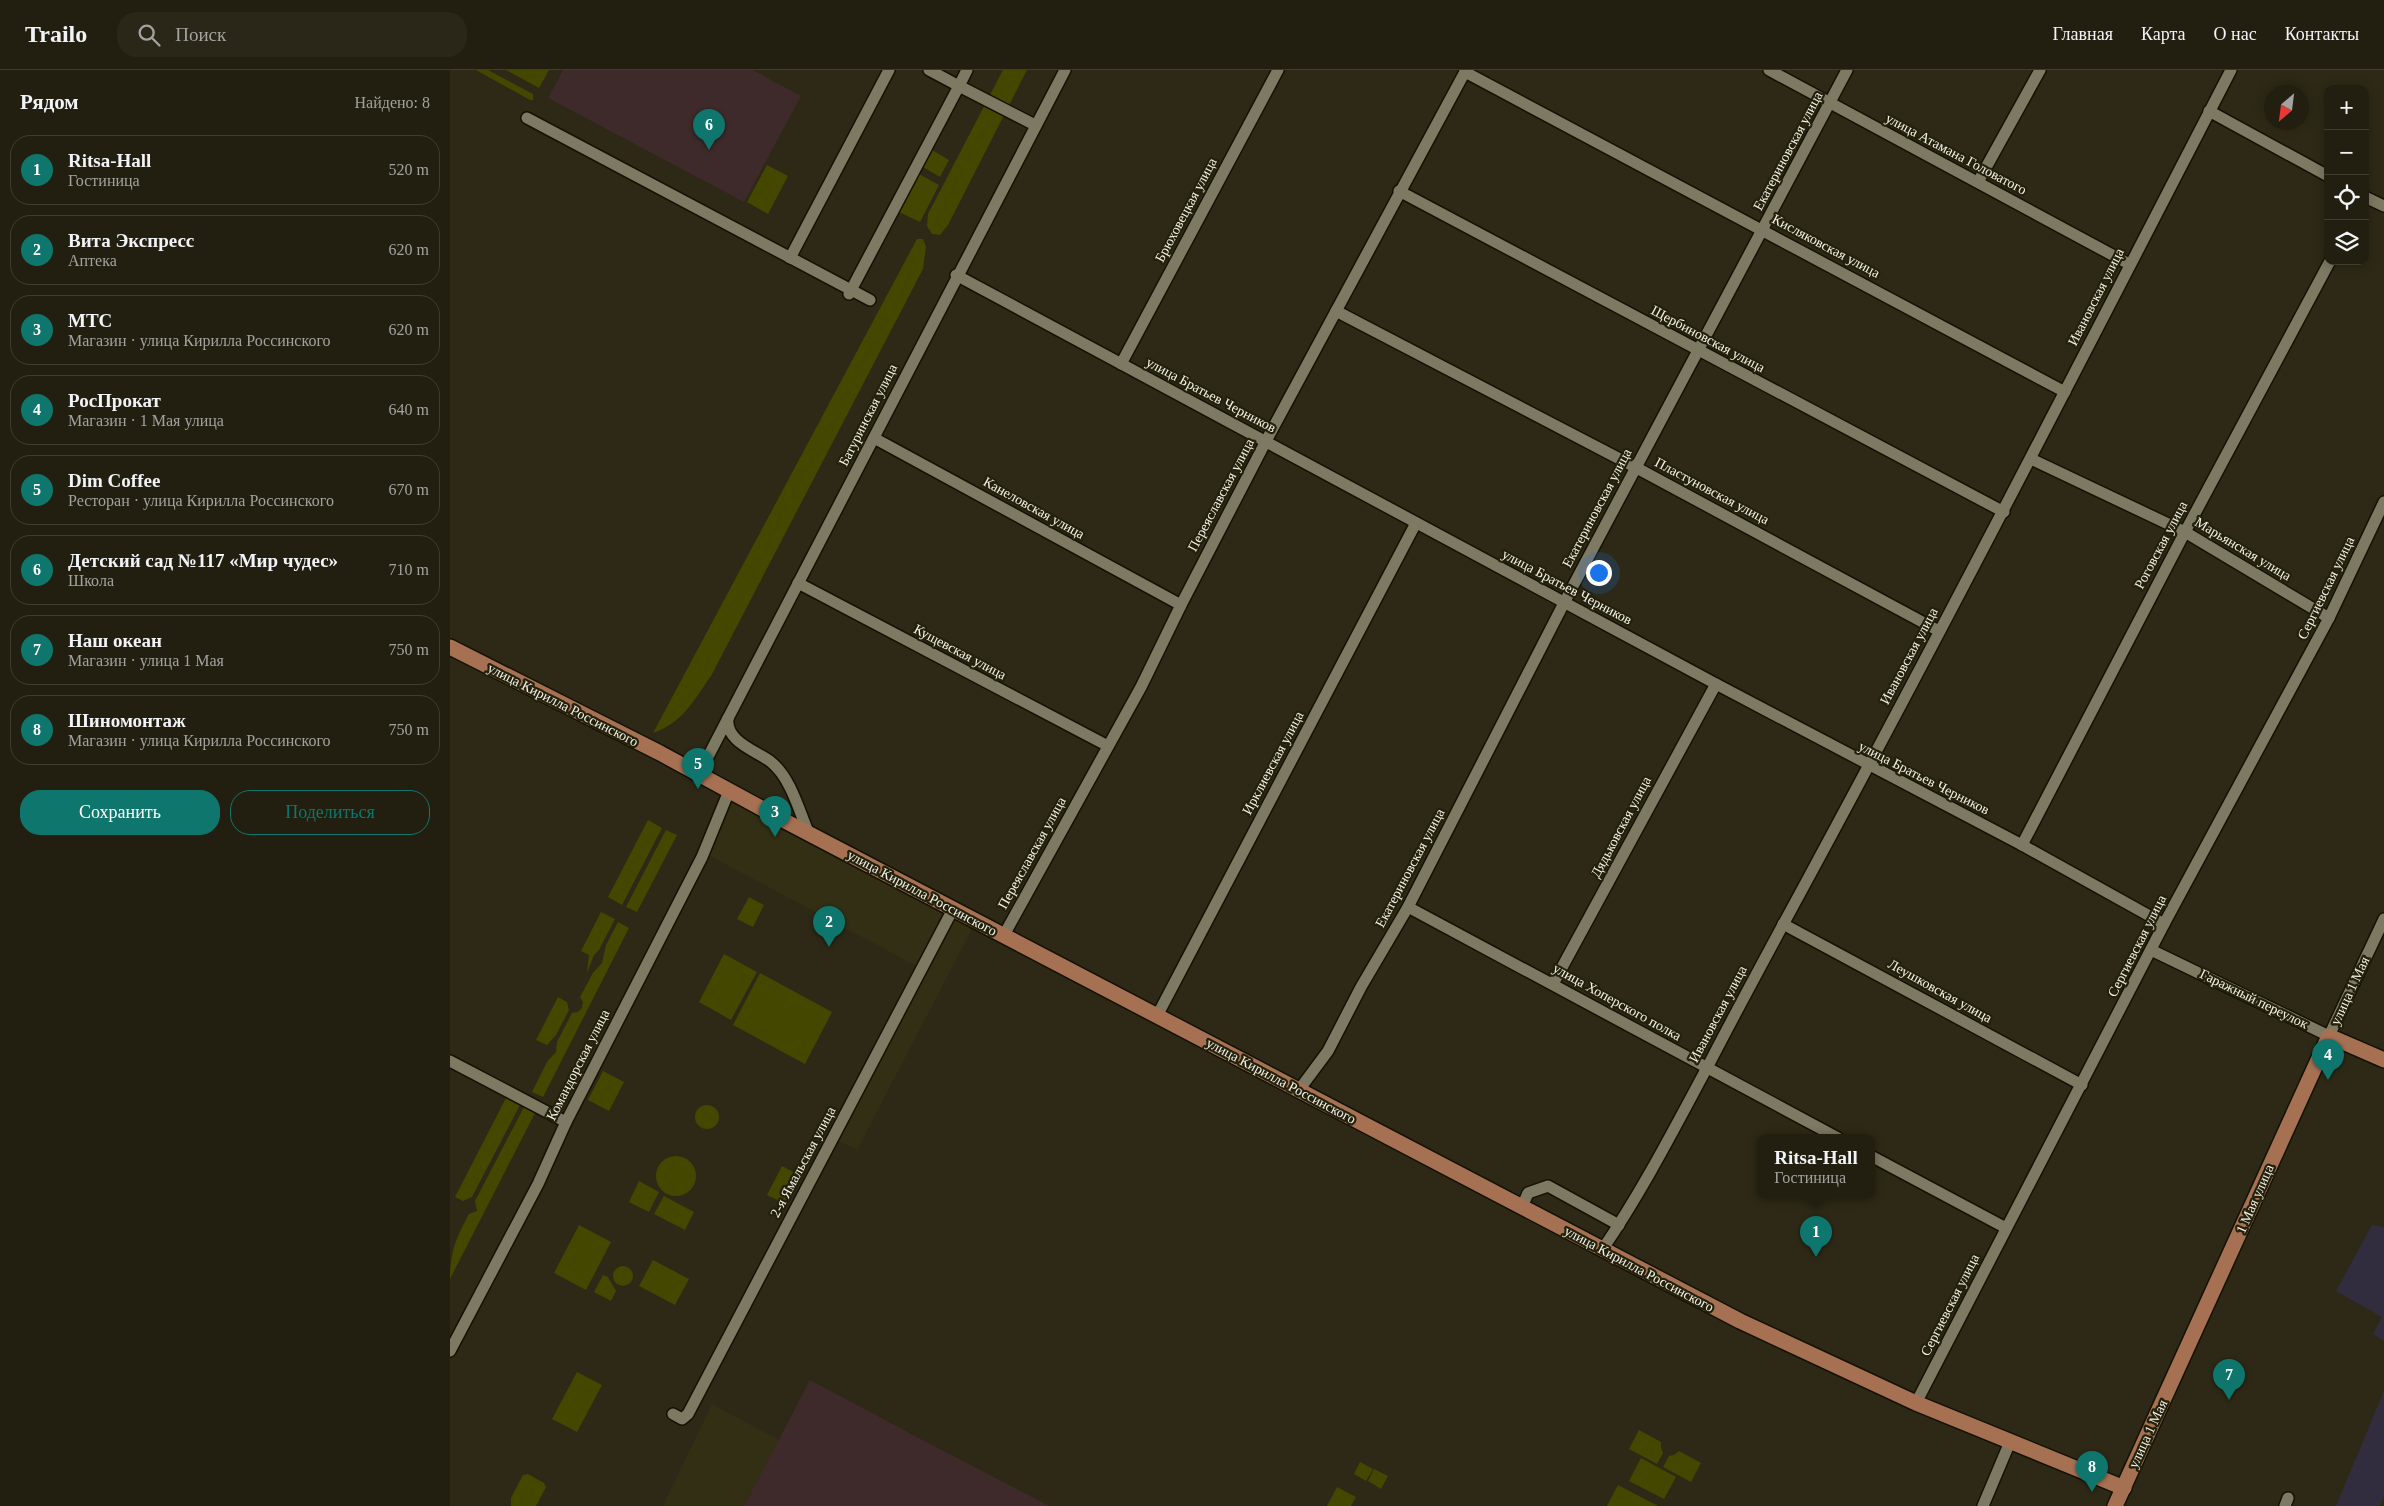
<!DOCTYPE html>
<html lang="ru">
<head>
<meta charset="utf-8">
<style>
	:root { --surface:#221f10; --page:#2a2719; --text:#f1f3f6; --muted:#a2a29f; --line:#3f3d30; --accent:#0f766e }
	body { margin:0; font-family:"Times New Roman",serif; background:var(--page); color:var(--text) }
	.controls { position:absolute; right:15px; top:15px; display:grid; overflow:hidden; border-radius:10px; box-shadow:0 2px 12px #0003 }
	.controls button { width:45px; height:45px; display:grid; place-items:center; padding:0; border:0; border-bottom:1px solid var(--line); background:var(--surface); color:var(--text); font:25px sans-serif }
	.compass { position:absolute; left:1814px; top:15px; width:45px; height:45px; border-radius:50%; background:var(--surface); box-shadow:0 2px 12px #0003; rotate:208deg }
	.you { position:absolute; left:1148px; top:502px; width:18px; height:18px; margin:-12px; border:4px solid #fff; border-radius:50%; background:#1a73e8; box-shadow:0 0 0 8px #1a73e833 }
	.badge { display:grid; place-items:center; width:32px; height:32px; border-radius:50%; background:var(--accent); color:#fff; font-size:16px; font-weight:700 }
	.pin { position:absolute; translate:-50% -41px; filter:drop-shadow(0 1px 2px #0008) }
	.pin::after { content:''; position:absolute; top:26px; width:18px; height:15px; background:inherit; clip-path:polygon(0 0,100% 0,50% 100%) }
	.popup { position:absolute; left:1307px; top:1064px; width:118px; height:65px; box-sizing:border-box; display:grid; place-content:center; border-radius:10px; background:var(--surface); filter:drop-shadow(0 1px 4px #0005); font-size:16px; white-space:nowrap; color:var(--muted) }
	.popup b { font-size:19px; color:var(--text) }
	.popup::after { content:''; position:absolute; left:50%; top:100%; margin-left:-10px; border:10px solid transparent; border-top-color:var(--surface) }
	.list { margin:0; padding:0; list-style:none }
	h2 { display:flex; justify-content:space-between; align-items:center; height:65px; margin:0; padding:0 20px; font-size:21px }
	h2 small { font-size:16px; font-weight:400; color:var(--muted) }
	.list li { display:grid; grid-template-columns:32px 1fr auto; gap:15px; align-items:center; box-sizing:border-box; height:70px; margin:0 10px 10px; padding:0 10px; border:1px solid var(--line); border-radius:20px }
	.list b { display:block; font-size:19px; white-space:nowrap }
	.list p { margin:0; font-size:16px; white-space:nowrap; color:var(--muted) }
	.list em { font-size:16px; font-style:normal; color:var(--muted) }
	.actions { display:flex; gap:10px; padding:15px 20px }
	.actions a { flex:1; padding:11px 0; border:1px solid var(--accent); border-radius:20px; text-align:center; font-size:18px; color:var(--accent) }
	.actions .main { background:var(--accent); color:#fff }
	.icon { flex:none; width:28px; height:28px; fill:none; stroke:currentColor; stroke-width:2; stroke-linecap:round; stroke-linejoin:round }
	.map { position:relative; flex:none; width:1934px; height:1436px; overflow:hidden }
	header { display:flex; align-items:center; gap:30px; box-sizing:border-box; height:70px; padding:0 25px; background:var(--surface); border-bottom:1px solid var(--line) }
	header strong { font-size:24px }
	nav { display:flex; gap:28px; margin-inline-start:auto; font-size:18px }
	.search { width:350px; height:45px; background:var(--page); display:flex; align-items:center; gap:12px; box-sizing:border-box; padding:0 18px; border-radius:20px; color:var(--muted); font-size:19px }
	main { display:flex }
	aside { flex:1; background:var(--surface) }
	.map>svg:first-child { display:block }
</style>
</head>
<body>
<header>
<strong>Trailo</strong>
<div class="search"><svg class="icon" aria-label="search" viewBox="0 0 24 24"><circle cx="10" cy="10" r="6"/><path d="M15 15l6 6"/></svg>Поиск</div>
<nav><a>Главная</a><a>Карта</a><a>О нас</a><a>Контакты</a></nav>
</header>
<main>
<aside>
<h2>Рядом<small>Найдено: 8</small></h2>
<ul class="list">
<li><span class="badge">1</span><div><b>Ritsa-Hall</b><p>Гостиница</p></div><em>520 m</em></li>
<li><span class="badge">2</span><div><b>Вита Экспресс</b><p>Аптека</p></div><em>620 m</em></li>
<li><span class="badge">3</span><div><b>МТС</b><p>Магазин · улица Кирилла Россинского</p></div><em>620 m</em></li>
<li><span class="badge">4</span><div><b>РосПрокат</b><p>Магазин · 1 Мая улица</p></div><em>640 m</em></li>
<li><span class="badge">5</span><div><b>Dim Coffee</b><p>Ресторан · улица Кирилла Россинского</p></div><em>670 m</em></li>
<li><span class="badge">6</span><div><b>Детский сад №117 «Мир чудес»</b><p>Школа</p></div><em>710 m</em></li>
<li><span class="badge">7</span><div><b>Наш океан</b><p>Магазин · улица 1 Мая</p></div><em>750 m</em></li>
<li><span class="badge">8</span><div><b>Шиномонтаж</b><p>Магазин · улица Кирилла Россинского</p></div><em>750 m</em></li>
</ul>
<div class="actions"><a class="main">Сохранить</a><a>Поделиться</a></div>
</aside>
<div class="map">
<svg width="1934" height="1436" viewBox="0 0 1934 1436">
	<rect width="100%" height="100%" fill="#2d2916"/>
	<g fill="#332f14">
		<path d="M284,730l235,125 2,6 -114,219 -18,-9 87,-170 -218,-116 19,-52z"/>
		<path d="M262,1334l67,36 -35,66h-81z"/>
	</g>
	<g fill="#322d3e">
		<path d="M1922,1155l12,2v114l-11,-7 9,-17 -46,-26z"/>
		<path d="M1934,1321v105l-4,10h-44z"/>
	</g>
	<g fill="#3e2a2b">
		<path d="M113,0h190l48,26 -57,106 -196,-104z"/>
		<path d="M360,1310l105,56 134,70h-305z"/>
	</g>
	<g fill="#444700">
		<path d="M26,0h12l45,24v6h-3z"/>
		<path d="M56,0h43l-10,18z"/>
		<path d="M553,0h24l-79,155 -8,10 -8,-1 -5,-8 1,-12z"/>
		<path d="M482,80l17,10 -9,17 -17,-10z"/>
		<path d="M317,95l21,11 -20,38 -21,-12z"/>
		<path d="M469,104l20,11 -19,37 -21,-10z"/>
		<path d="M467,169h6l3,8 -3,22 -212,407c-19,26 -26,45 -58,57z"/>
		<path d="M198,750l14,8 -40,77 -14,-8z"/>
		<path d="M216,760l11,5 -40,77 -11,-5z"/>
		<path d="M299,827l15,8 -11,22 -16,-8z"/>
		<path d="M151,842l14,7 -16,31 -5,5 -7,18 2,-18 -8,-4z"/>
		<path d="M168,852l11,6 -86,169 -11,-5 15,-30 9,-10 1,-10 15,-29 6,-1 4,-4 1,-6 -3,-5 13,-24 9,-10 4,-18z"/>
		<path d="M274,884l33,18 -26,48 -32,-18z"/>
		<path d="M310,903l72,39 -27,52 -72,-39z"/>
		<path d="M108,927l9,5 2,8 -13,25 -9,10 -11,-5z"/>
		<path d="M153,1001l21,11 -15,29 -21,-11z"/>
		<path d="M56,1028l14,7 -48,92 -9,4 -8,-4z"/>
		<circle cx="257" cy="1047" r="12"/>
		<path d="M74,1037l11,6 -85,166c0,-27 6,-41 19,-65l8,-3 -2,-10z"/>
		<circle cx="226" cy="1106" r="20"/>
		<path d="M332,1096l17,9 -15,28 -17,-8z"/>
		<path d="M189,1111l20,11 -10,20 -20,-10z"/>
		<path d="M214,1126l30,16 -9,18 -31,-16z"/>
		<path d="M129,1155l32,17 -25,48 -32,-17z"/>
		<path d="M203,1190l36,19 -14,26 -36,-19z"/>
		<circle cx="173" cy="1206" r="10"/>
		<path d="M153,1205l5,2 8,14 -5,10 -17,-9z"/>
		<path d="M127,1302l25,13 -25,47 -25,-13z"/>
		<path d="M1189,1360l22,12v6l2,5 -6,11 -28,-15z"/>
		<path d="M1229,1381l22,12 -10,19 -28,-15 6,-11 5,-1z"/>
		<path d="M1191,1388l35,19 -12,22 -35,-18z"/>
		<path d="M910,1392l13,7 -7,12 -12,-7z"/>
		<path d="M924,1399l14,7 -7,13 -13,-8z"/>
		<path d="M78,1404l16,9 2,4 -10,19h-25v-8l12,-23z"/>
		<path d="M1168,1415l40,21h-51z"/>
		<path d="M887,1417l19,10 -5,9h-24z"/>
	</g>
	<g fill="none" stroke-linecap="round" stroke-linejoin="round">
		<defs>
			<g id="minor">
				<path d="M517,0l-8,16 76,39"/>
				<path d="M1319,0l360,194"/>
				<path d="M1015,2l600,320"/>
				<path d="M1759,41l119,65"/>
				<path d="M77,48l343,182"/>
				<path d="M1528,112l62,-112"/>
				<path d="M949,121l605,321"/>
				<path d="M1915,127l19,9"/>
				<path d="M340,188l99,-188"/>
				<path d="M506,205l760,409 306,161 142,79"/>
				<path d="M399,224l110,-208 -30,-16"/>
				<path d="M886,241l299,156 304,164"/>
				<path d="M671,294l157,-294"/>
				<path d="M424,368l307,167"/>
				<path d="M1581,389l154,73 144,86"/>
				<path d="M348,513l310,163"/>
				<path d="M278,648c-3,24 29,33 43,44 20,16 28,49 38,72"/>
				<path d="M249,704l366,-704"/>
				<path d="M1572,775l163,-313 145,-271"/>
				<path d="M958,837l430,231"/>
				<path d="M1333,854l299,161"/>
				<path d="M554,865l137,-248 40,-82 85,-164 200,-371"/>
				<path d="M1701,880l178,86 55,-117"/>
				<path d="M1103,914l163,-300"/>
				<path d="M707,946l259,-493"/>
				<path d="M0,991l116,61"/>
				<path d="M849,1020l29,-39 33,-64 47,-80 156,-304 283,-533"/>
				<path d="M1421,1086l135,72"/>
				<path d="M1072,1137l6,-14 20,-7 71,39"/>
				<path d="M1152,1180c41,-60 73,-123 107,-186 31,-60 63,-119 95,-178 146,-270 286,-543 427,-816"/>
				<path d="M0,1281l88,-167 28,-62 136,-265 27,-66"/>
				<path d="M1466,1333l248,-479 165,-306 55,-116"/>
				<path d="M223,1344l9,5 6,-5 265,-505"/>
				<path d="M1533,1436l27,-64"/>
				<path d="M1835,1436l3,-8"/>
			</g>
			<g id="major">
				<path d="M0,577l210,106 123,67 957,501 176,82 208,85"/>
				<path d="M1665,1436l214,-470 55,24"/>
			</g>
		</defs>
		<use href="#minor" stroke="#151202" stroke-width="14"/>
		<use href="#major" stroke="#151202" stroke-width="18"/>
		<use href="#minor" stroke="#7d7963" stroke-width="11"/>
		<use href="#major" stroke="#a67153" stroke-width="15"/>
	</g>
	<g text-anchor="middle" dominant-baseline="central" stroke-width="4.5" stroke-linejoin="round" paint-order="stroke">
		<g font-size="14" fill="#f5f3e7" stroke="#23200c">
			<text transform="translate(1338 81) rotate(-62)">Екатериновская улица</text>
			<text transform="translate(1506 84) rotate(28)">улица Атамана Головатого</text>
			<text transform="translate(736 140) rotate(-62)">Брюховецкая улица</text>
			<text transform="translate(1376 176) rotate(28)">Кисляковская улица</text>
			<text transform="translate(1646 227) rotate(-63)">Ивановская улица</text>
			<text transform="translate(1258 269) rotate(28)">Щербиновская улица</text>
			<text transform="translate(761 325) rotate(28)">улица Братьев Черников</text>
			<text transform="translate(418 345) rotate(-63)">Батуринская улица</text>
			<text transform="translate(1262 421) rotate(28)">Пластуновская улица</text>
			<text transform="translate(771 425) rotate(-62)">Переяславская улица</text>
			<text transform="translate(584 438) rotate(29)">Канеловская улица</text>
			<text transform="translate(1147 438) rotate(-62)">Екатериновская улица</text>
			<text transform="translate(1711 475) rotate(-62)">Роговская улица</text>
			<text transform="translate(1793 479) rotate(31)">Марьянская улица</text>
			<text transform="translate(1117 517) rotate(28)">улица Братьев Черников</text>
			<text transform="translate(1876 518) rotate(-64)">Сергиевская улица</text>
			<text transform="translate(510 582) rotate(28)">Кущевская улица</text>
			<text transform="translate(1459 586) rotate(-62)">Ивановская улица</text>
			<text transform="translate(113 635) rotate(27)">улица Кирилла Россинского</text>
			<text transform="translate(823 693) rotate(-62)">Ирклиевская улица</text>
			<text transform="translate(1474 708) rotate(27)">улица Братьев Черников</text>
			<text transform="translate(1171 757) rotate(-62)">Дядьковская улица</text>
			<text transform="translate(582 783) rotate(-61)">Переяславская улица</text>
			<text transform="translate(960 798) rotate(-62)">Екатериновская улица</text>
			<text transform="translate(472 823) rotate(28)">улица Кирилла Россинского</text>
			<text transform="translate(1687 876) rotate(-63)">Сергиевская улица</text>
			<text transform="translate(1490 921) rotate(29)">Леушковская улица</text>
			<text transform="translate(1900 921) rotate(-65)">улица 1 Мая</text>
			<text transform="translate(1804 929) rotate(26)">Гаражный переулок</text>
			<text transform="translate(1167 932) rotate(29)">улица Хоперского полка</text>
			<text transform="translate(1268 944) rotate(-62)">Ивановская улица</text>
			<text transform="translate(128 995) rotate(-63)">Командорская улица</text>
			<text transform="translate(831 1011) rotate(28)">улица Кирилла Россинского</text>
			<text transform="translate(353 1092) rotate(-62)">2-я Ямальская улица</text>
			<text transform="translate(1805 1129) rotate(-66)">1 Мая улица</text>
			<text transform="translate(1189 1199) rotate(28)">улица Кирилла Россинского</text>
			<text transform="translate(1500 1235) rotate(-63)">Сергиевская улица</text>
			<text transform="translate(1698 1364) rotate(-65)">улица 1 Мая</text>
		</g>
	</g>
</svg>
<div class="controls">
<button>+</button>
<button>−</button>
<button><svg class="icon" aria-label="locate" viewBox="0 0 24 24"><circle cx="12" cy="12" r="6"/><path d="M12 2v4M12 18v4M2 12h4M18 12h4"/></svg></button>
<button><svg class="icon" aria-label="layers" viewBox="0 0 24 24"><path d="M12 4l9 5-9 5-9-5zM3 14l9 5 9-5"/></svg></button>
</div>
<svg class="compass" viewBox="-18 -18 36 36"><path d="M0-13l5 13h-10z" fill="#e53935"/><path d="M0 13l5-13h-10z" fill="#a2a29f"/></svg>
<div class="you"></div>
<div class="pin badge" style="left:1366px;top:1187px">1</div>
<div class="popup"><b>Ritsa-Hall</b>Гостиница</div>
<div class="pin badge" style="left:379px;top:877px">2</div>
<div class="pin badge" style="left:325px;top:767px">3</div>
<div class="pin badge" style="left:1878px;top:1010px">4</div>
<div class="pin badge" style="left:248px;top:719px">5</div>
<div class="pin badge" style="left:259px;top:80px">6</div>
<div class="pin badge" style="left:1779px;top:1330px">7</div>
<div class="pin badge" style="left:1642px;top:1422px">8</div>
</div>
</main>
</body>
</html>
